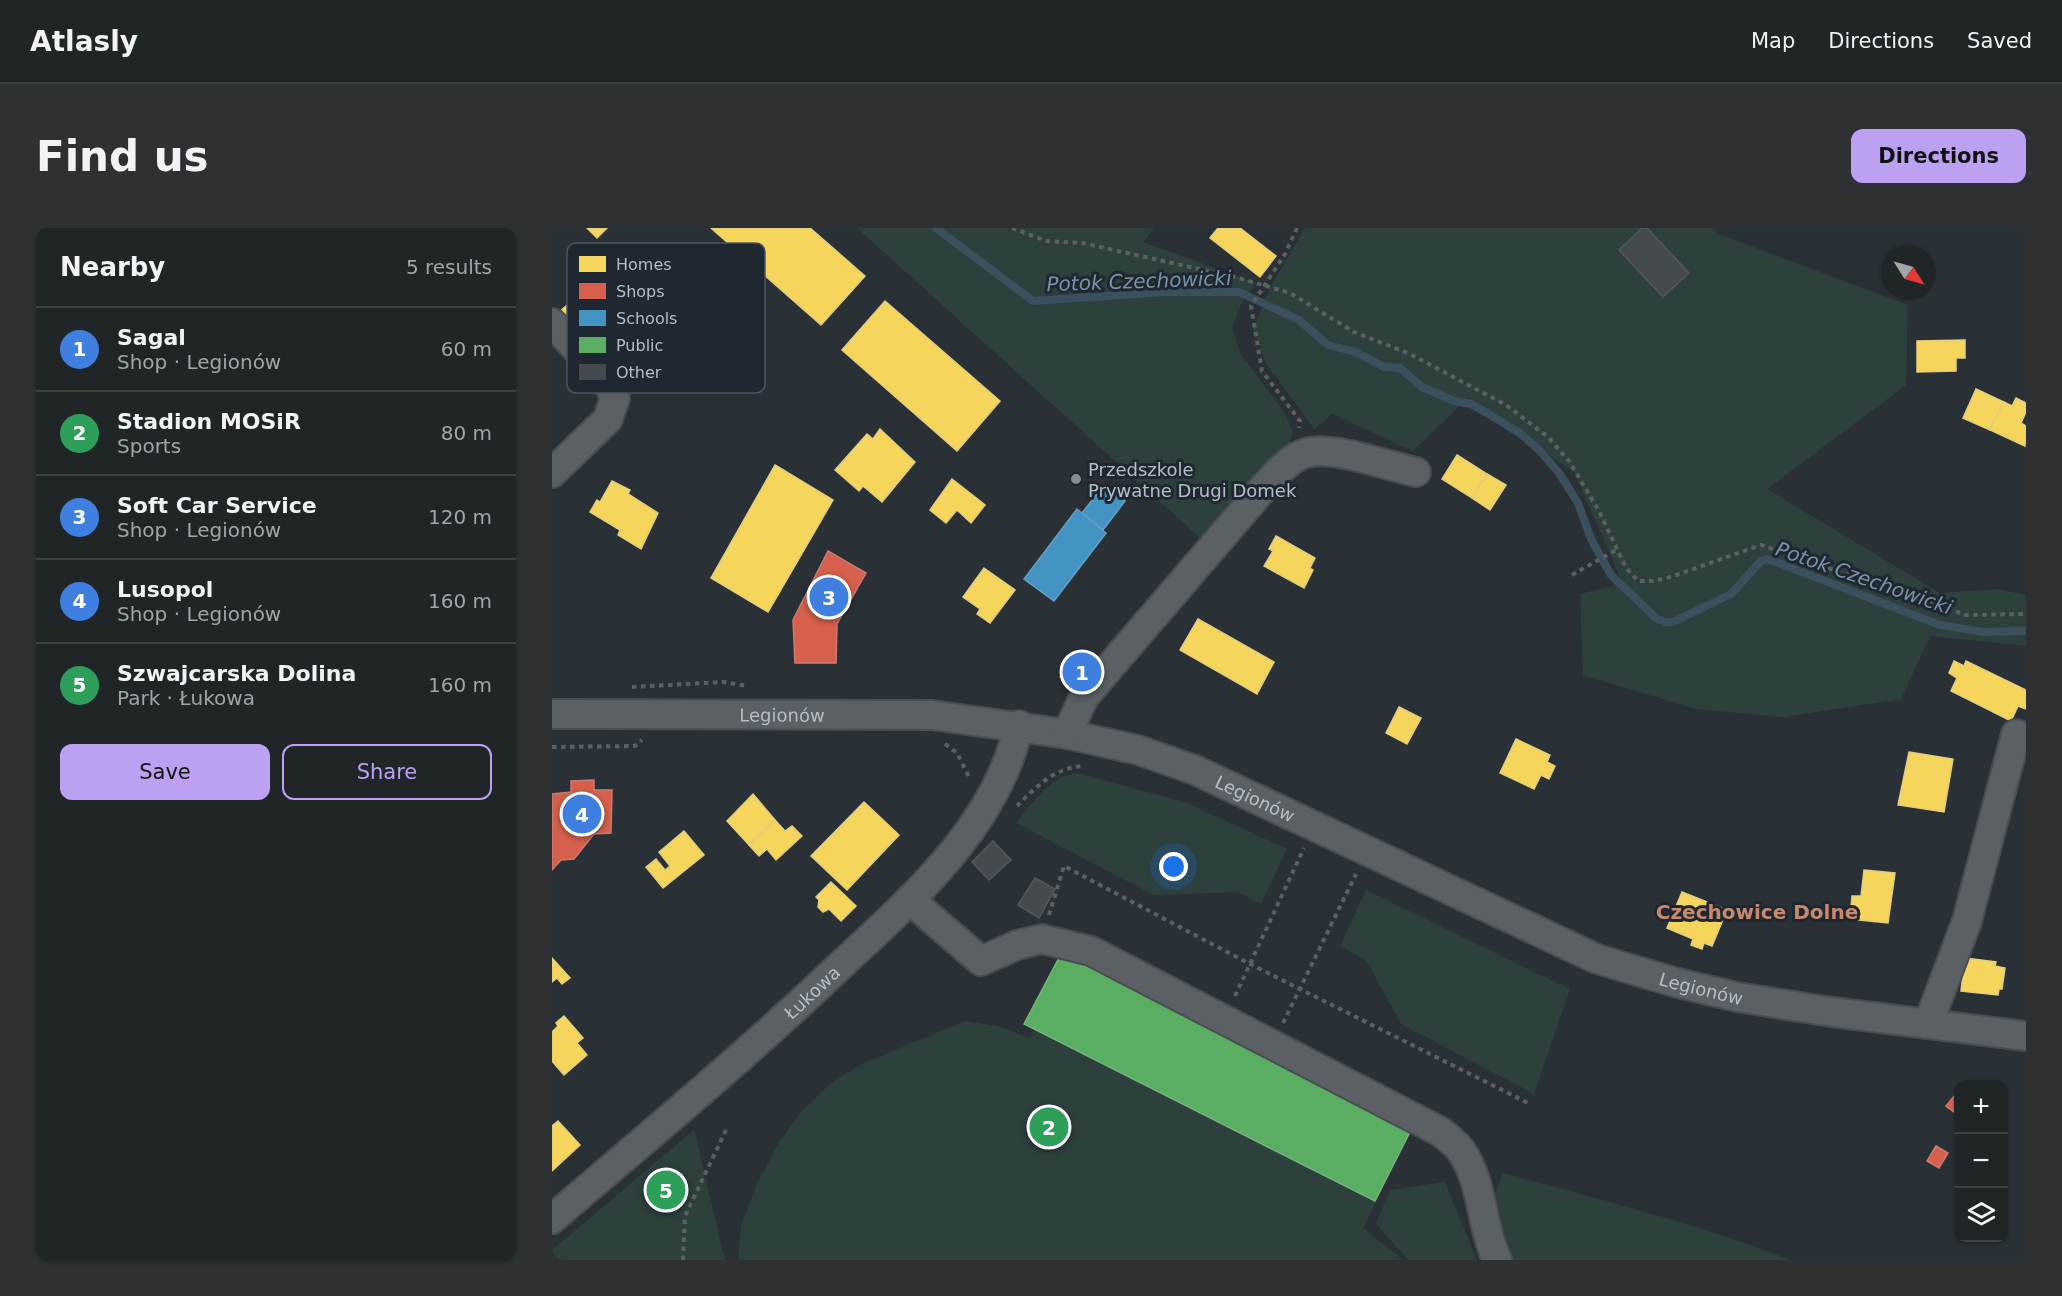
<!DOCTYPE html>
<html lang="en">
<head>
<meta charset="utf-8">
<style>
	:root { --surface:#202528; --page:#2d3134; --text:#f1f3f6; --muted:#a2a5a8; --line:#3d4245; --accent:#bca0f2 }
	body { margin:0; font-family:"DejaVu Sans",sans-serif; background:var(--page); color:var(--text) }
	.controls { position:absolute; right:18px; bottom:18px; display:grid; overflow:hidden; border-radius:12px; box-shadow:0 2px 4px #0004 }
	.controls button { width:54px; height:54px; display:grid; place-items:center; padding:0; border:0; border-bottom:2px solid var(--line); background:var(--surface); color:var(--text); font:30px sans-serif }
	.compass { position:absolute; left:1330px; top:18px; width:54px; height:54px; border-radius:50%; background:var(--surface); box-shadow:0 2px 4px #0004; rotate:127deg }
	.you { position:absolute; left:622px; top:639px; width:21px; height:21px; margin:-15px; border:4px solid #fff; border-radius:50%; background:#1a73e8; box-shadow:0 0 0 9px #1a73e833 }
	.badge { display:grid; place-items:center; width:39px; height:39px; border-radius:50%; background:var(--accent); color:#fff; font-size:20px; font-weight:700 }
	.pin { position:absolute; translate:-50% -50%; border:3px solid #fff; box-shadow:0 2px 6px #0006 }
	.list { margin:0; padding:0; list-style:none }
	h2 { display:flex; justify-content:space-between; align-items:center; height:78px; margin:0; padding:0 24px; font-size:26px }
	h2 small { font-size:20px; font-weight:400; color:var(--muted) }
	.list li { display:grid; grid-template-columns:39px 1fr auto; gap:18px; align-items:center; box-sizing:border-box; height:84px; padding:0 24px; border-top:2px solid var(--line) }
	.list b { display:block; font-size:22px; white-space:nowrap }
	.list p { margin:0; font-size:20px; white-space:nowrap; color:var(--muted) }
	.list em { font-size:20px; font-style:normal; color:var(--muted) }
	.actions { display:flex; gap:12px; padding:18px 24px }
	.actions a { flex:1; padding:14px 0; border:2px solid var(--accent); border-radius:12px; text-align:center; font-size:21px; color:var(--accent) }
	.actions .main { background:var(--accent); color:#111 }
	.icon { flex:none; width:33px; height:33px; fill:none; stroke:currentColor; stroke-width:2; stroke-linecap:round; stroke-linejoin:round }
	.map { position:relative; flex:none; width:1474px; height:1032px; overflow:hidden; border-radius:12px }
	header { display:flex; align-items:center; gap:36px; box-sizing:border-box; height:84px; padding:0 30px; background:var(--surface); border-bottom:2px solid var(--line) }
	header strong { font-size:28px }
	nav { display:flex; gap:33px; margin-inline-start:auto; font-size:21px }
	.intro { display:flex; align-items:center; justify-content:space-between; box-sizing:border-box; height:144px; padding:0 36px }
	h1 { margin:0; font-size:42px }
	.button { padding:15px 27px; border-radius:12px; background:var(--accent); color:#111; font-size:21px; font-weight:700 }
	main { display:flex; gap:36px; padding:0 36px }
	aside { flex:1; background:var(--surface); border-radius:12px; box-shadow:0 2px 4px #0004 }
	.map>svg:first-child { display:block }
</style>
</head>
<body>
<header>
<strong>Atlasly</strong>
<nav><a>Map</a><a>Directions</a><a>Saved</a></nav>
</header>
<div class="intro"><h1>Find us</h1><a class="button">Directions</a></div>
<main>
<aside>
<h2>Nearby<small>5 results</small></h2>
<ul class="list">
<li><span class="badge" style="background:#3f7fe0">1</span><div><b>Sagal</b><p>Shop · Legionów</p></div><em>60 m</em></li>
<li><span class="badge" style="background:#2e9e5b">2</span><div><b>Stadion MOSiR</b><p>Sports</p></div><em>80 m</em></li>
<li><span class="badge" style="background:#3f7fe0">3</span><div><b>Soft Car Service</b><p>Shop · Legionów</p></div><em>120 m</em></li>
<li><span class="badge" style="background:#3f7fe0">4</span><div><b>Lusopol</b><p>Shop · Legionów</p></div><em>160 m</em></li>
<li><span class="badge" style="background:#2e9e5b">5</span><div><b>Szwajcarska Dolina</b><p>Park · Łukowa</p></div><em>160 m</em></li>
</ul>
<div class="actions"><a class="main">Save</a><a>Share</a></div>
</aside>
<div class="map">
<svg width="1474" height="1032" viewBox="0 0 1474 1032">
	<rect width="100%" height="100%" fill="#2a3136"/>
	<g fill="#2d403e">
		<path d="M305,0h297l-11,14 113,41 -15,21 -9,24 9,27 42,55 10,22 -6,18 -80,94z"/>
		<path d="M753,0h408l3,5 192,72 -2,80 -139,104 173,104 58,-4 28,6v51l-96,-10 -29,63 -117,18 -88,-8 -113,-34 -3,-81 43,-11 -49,-111 -107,-74 -54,53 -81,-37 -18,15 -47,-64 -14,-36 17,-41z"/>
		<path d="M526,545l109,30 100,46 -26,55 -23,-12 -84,3 -138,-72c18,-21 32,-46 62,-50z"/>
		<path d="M814,662l204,99 -36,105 -133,-70 -35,-64 -26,-14z"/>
		<path d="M501,771l339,169 -29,60 40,32h-665l3,-34 16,-42 22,-42 23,-31 29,-28 31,-19 103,-43 32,5 33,12z"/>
		<path d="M142,902l31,130h-173v-10z"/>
		<path d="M951,945c96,27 194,50 287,87h-285l-17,-48z"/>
		<path d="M893,954l32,78h-69l-32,-37 14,-33z"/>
	</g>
	<g fill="#f6d55c" stroke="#e2ce7c" stroke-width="1.5">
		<path d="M35,0h20l-10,10z"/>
		<path d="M159,0h99l55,48 -44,49z"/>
		<path d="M666,0h22l36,28 -16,21 -50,-39z"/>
		<path d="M57,41l24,29 -50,42 -24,-28z"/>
		<path d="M333,73l115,100 -43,50 -115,-101z"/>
		<path d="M1413,112v18h-9v13l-39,1v-31z"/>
		<path d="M1424,161l28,13 -14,28 -27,-12z"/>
		<path d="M1464,170l10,5v9l-5,11 5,3 -1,20 -35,-16 14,-28 8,4z"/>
		<path d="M328,201l35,33 -33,40 -19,-16 -4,5 -24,-21 32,-36 6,5z"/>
		<path d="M905,227l30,19 -15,24 -30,-19z"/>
		<path d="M223,237l58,35 -65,112 -57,-34z"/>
		<path d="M935,246l19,11 -16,25 -18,-12z"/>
		<path d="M400,251l33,26 -14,18 -14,-13 -11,13 -16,-13z"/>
		<path d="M60,253l18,9 -2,4 30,19 -17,36 -23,-14 2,-5 -30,-18 7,-12 3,2z"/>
		<path d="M724,308l39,22 -5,10 3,2 -9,18 -40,-22 9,-15 -4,-2z"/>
		<path d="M432,340l31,22 -25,33 -13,-9 3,-5 -17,-12z"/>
		<path d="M646,391l76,43 -17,32 -77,-44z"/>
		<path d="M1402,433l10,5 2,-5 60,29v19l-8,-3 -7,15 -60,-30 6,-13 -8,-5z"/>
		<path d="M847,479l22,11 -14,26 -21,-11z"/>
		<path d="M964,511l34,16 -3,7 8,4 -6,13 -8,-4 -7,14 -34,-16z"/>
		<path d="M1357,524l44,7 -9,53 -46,-7z"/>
		<path d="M201,566l22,26 -26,25 -22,-24z"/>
		<path d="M312,574l35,33 -52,55 -36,-34z"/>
		<path d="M223,592l10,11 7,-5 10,10 -26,24 -9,-11 -8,7 -10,-11z"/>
		<path d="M132,603l20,24 -41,33 -17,-21 10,-8 9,11 5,-4 -11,-14z"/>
		<path d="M1312,642l31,3 -7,50 -38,-4 2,-23h9z"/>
		<path d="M279,654l25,24 -15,15 -12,-12 -6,3 -5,-5 1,-7 -3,-3z"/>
		<path d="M1130,664l45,18 -15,36 -8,-3 -2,6 -11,-4 2,-6 -26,-11z"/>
		<path d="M0,730l18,20 -8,6 -5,-6 -5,4z"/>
		<path d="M1413,730l31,4 -1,4 10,2 -3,21h-3l-1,6 -37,-4z"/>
		<path d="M12,788l19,22 -6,5 10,12 -23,20 -12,-14v-29l6,-6 -2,-3z"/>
		<path d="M6,893l22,24 -28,26v-45z"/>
	</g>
	<g fill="#d6604d" stroke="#cc7c71" stroke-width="1.5">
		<path d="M276,323l38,22 -29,51 -1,39h-41l-2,-43z"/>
		<path d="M532,423l20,16 -24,26 -20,-16z"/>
		<path d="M42,552v10h18l-1,43 -17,1 -20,25 -13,1 -9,10v-76l19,-2v-11z"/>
		<path d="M1403,867l3,2v18l-12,-9z"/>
		<path d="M1384,918l12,7 -9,15 -12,-7z"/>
	</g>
	<g fill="#4393c3" stroke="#65a0c4" stroke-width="1.5">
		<path d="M552,257l21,16 -22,29 -21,-17z"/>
		<path d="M525,281l29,24 -52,68 -30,-22z"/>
	</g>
	<path fill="#5aae61" stroke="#75b37f" stroke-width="1.5" d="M509,726l352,172 -38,75 -351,-177z"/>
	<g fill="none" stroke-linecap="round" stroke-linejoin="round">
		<path stroke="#3b4f5d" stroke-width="8" d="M384,0l97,73 132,-9h74l60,28 29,25 30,8 26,14 16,1 22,19 32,14 17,3 23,13 27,17 20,18 18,21 19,30 13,36 20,36 45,43 8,4h9l58,-28 30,-33 7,-2 172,66 43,7 43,-1"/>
	</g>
	<g fill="#454a4f" stroke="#52585d" stroke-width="1.5">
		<path d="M1090,0h5l42,45 -26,24 -44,-47z"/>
		<path d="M441,613l18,19 -22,20 -17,-18z"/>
		<path d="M483,650l20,11 -16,29 -21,-13z"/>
	</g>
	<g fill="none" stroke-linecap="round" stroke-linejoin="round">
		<defs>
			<g id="minor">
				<path d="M0,95l56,59 7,16 -7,21 -56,54"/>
				<path id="s1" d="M0,486l380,1 135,19 71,16 57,20 402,189 77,23 63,15 95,15 194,24"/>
				<path d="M515,506l17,-37 182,-212c11,-11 24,-28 40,-32 27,-8 81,13 110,19"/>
				<path d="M358,672l71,61 36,-16 25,-6 49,12 350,181c7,6 16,12 21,20 21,31 19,74 35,108"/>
				<path d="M1376,796l39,-103 49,-187"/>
				<path id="s2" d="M0,991c92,-79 185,-156 273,-239 77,-73 170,-147 194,-255"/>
			</g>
		</defs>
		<use href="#minor" stroke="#494d51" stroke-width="32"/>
		<g stroke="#5b6063" stroke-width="4" stroke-dasharray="4.5 4.5" stroke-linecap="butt">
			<path d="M460,0l34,13 36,2 153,34 55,16 64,39 56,22 96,51 42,32 21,24 30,50 27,57 12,13h16l17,-4 90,-32 205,70 60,-1"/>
			<path d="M745,0l-12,26 -34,52 11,65 38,50 -1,7"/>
			<path d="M1020,347l44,-25"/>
			<path d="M80,459l92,-5 23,4"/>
			<path d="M393,516l12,9 13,26"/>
			<path d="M0,519l83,-1 7,-6"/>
			<path d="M465,578c19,-19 37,-38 66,-40"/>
			<path d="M497,687l15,-49 186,98 280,140"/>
			<path d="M683,768l69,-148"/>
			<path d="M731,795l73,-149"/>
			<path d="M131,1032l2,-44 41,-86"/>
		</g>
		<use href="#minor" stroke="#5b6064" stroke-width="28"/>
	</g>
	<circle fill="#848d94" stroke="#1f2830" stroke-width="2" cx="524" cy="251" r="6"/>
	<g text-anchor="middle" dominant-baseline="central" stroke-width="6" stroke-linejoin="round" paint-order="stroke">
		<g font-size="18" fill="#b5bec6" stroke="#1f2830" text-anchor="start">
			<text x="536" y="241">Przedszkole<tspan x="536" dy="21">Prywatne Drugi Domek</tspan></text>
		</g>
		<g font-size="18" fill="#b5bec6" stroke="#1f2830">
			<text stroke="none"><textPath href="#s1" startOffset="230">Legionów</textPath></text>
			<text stroke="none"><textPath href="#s1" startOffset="716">Legionów</textPath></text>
			<text stroke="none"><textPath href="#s1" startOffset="1202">Legionów</textPath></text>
			<text stroke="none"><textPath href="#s2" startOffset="345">Łukowa</textPath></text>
		</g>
		<g font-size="20" font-style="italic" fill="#7993a6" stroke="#1f2830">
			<text transform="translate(587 53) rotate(-2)">Potok Czechowicki</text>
			<text transform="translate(1312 350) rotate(19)">Potok Czechowicki</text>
		</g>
		<g font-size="20" font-weight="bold" fill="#c8886e" stroke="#1f2830">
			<text x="1205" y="684">Czechowice Dolne</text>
		</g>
	</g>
	<rect x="15" y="15" width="198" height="150" rx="9" fill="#1f2830" stroke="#4c555d" stroke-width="1.5"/>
	<rect x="27" y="28" width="27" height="16" fill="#f6d55c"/>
	<rect x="27" y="55" width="27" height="16" fill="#d6604d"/>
	<rect x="27" y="82" width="27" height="16" fill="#4393c3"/>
	<rect x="27" y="109" width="27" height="16" fill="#5aae61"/>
	<rect x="27" y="136" width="27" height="16" fill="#454a4f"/>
	<g font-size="16" fill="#b5bec6">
		<text x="64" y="42">Homes</text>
		<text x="64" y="69">Shops</text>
		<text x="64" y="96">Schools</text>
		<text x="64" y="123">Public</text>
		<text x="64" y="150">Other</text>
	</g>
</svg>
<div class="controls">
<button>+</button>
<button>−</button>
<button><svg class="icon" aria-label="layers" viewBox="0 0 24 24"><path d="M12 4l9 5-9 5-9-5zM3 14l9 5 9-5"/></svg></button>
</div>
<svg class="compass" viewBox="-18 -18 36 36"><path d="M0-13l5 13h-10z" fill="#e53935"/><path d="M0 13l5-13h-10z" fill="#a2a5a8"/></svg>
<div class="you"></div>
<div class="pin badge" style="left:530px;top:444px;background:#3f7fe0">1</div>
<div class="pin badge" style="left:497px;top:899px;background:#2e9e5b">2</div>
<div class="pin badge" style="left:277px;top:369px;background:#3f7fe0">3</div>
<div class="pin badge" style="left:30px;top:586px;background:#3f7fe0">4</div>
<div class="pin badge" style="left:114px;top:962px;background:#2e9e5b">5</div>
</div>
</main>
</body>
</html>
